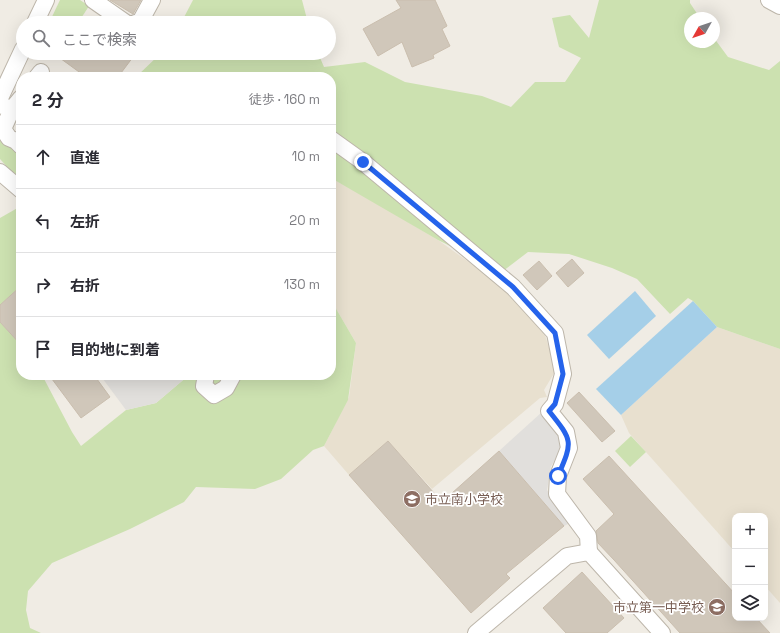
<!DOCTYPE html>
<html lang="ja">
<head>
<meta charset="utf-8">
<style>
	:root { --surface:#fff; --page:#f7f7f7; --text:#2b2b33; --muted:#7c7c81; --line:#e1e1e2 }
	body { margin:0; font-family:"Space Grotesk","Noto Sans JP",sans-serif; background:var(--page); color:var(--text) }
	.controls { position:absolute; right:12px; bottom:12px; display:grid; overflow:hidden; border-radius:8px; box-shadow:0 4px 16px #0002 }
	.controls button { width:36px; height:36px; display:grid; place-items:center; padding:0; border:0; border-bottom:1px solid var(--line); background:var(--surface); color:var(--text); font:20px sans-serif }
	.compass { position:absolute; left:684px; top:12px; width:36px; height:36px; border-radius:50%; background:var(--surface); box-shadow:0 4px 16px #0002; rotate:230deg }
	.stop { position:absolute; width:12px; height:12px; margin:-9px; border:3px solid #2563eb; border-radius:50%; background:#fff }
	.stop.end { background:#2563eb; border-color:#fff; box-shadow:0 1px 4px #0008 }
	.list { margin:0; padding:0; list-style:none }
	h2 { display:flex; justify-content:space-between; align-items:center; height:52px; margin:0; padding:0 16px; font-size:17px }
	h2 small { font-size:13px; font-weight:400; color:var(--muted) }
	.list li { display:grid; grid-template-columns:26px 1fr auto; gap:12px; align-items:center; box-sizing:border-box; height:64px; padding:0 16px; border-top:1px solid var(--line) }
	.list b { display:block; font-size:15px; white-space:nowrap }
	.list em { font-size:13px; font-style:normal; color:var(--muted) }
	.icon { flex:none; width:22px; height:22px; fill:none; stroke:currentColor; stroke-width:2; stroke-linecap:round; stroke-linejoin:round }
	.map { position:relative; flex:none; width:780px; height:633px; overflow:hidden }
	.search { position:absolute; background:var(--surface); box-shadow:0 4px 16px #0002; left:16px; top:16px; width:320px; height:44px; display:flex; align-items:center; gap:10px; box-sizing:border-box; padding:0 14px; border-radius:22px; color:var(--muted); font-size:15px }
	.panel { position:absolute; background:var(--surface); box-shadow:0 4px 16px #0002; left:16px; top:72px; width:320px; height:308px; border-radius:16px }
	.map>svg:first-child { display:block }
</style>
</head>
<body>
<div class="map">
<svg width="780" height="633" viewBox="0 0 780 633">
	<rect width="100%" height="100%" fill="#f0ece4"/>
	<g fill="#e8e0cf">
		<path d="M331,178l47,26 60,36 67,48 39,44 12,38 -12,20 3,7 -7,1 -108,91 -44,-48 -39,34 -25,-29 25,-49 7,-54 -25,-43z"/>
		<path d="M717,327l63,22v254l-15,-17v-70h-30v36l-106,-119 -8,-18z"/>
	</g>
	<g fill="#cce1b0">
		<path d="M60,0h20l9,6 -11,17h-29z"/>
		<path d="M193,0h109l6,23h-127z"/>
		<path d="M599,0h91v3l10,15h-10v24h24v-4l14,19 41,13 11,-9v288l-63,-22 -24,-26 -5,-3 -18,16 -33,-35 -25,-11 -43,-14 -41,-2 -25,19 -9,-3 -56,-28 -107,-62v-101h-195l25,-24h157l6,14 41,-5 40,20 77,14 29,11 24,-25h30l16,-24 -22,-11 -7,-29 18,-3 19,23z"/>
		<path d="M0,138l19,14 2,3v27l-21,-23z"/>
		<path d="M21,206v80l-21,19v-87z"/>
		<path d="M331,300l25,43 -8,57 -24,46 -11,4 -32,29 -26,10 -59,-2 -12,15 -54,27 -78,34 -24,28 -2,19 4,18 11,5h-41v-311l21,23v30h21l30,57 9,14 45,-36 30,-7 33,-28h142z"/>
		<path d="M631,436l15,16 -16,15 -15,-16z"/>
	</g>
	<g fill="#e1dfdc">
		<path d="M100,375h89l-33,28 -30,7z"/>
		<path d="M542,412l20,23 1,13 -12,18 -4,24 23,33 -6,3 -65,-75z"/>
	</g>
	<g fill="#a5cfe8">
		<path d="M635,291l21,25 -47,43 -22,-24z"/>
		<path d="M693,301l24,26 -96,88 -25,-26z"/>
	</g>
	<g fill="#d0c7ba" stroke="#cabeae">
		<path d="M110,0h31l-8,14z"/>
		<path d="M396,0h39l12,26 -5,3 8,17 -17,9 1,3 -22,9 -10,-25 -24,14 -15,-27 38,-21z"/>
		<path d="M53,53h83l-18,24h-32z"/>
		<path d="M572,259l12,14 -16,14 -12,-14z"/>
		<path d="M539,261l13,15 -15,14 -14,-15z"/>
		<path d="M21,286v59l-21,-23v-17z"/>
		<path d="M49,375h45l16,22 -29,21z"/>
		<path d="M579,392l36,39 -13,11 -35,-39z"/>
		<path d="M388,441l54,61 57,-51 65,75 -58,48 4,4 -39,35 -122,-138z"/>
		<path d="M609,456l126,138v24h21l14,15h-90l-66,-73 -16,-17 -2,-12 18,-17 -31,-35z"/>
		<path d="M582,572l42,46 -17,15h-41l-23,-25z"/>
	</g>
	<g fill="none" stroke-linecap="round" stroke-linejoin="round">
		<defs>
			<g id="minor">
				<path d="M93,0l33,23"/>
				<path d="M769,0l11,6"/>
				<path d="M35,23l11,-23"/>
				<path d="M135,23l5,-1 12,-22"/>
				<path d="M37,77l4,-5"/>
				<path d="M0,98l23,-49"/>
				<path d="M0,105l12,4 -9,20 6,9 7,3 5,5"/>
				<path d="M12,109l9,-11"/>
				<path d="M331,139l32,23 150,125 42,46 8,41 -8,30 -6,7 17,21 3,16 -11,28 -1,18 31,42 1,16"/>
				<path d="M0,172l21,18"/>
				<path d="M206,375l-2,11 10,9 12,-7 7,-13"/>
				<path d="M476,633l91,-77 22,-4 73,81"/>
			</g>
		</defs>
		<use href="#minor" stroke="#bdb6aa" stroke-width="18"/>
		<use href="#minor" stroke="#fff" stroke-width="16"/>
	</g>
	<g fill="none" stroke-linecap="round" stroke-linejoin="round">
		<path stroke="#2563eb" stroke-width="5" d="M363,162l150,125 42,46 8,41 -8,30 -6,7c24,30 24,30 9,65"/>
	</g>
	<defs>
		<symbol id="school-disc" viewBox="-11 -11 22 22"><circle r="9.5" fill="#8d6e63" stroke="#fff"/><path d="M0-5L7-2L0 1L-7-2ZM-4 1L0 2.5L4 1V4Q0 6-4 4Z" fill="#fff"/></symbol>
	</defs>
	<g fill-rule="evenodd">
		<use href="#school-disc" x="402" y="489" width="20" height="20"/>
		<use href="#school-disc" x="707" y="597" width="20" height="20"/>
	</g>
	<g text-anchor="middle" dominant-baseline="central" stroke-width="3.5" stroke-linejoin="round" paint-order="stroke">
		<g font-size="13" fill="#785e54" stroke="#fff" text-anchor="start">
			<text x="425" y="499">市立南小学校</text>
			<text x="704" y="607" text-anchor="end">市立第一中学校</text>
		</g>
	</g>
</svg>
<div class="controls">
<button>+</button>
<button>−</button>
<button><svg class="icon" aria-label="layers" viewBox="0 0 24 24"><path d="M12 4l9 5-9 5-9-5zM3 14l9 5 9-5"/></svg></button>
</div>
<svg class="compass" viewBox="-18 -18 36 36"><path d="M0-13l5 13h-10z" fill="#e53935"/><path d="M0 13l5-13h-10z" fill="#7c7c81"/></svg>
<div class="stop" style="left:558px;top:476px"></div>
<div class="stop end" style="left:363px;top:162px"></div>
<div class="search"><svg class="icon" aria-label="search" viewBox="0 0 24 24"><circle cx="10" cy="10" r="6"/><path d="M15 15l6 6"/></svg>ここで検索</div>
<section class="panel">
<h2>2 分<small>徒歩 · 160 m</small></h2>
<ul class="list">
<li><svg class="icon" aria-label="ahead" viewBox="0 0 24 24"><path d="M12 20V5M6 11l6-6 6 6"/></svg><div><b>直進</b></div><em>10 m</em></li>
<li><svg class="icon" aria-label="left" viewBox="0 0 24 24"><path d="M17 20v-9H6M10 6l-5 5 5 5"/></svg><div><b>左折</b></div><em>20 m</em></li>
<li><svg class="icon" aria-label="right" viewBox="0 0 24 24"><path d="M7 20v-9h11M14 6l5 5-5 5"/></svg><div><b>右折</b></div><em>130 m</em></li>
<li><svg class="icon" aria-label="arrive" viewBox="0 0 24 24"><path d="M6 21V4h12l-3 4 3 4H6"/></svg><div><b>目的地に到着</b></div></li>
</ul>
</section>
</div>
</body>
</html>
